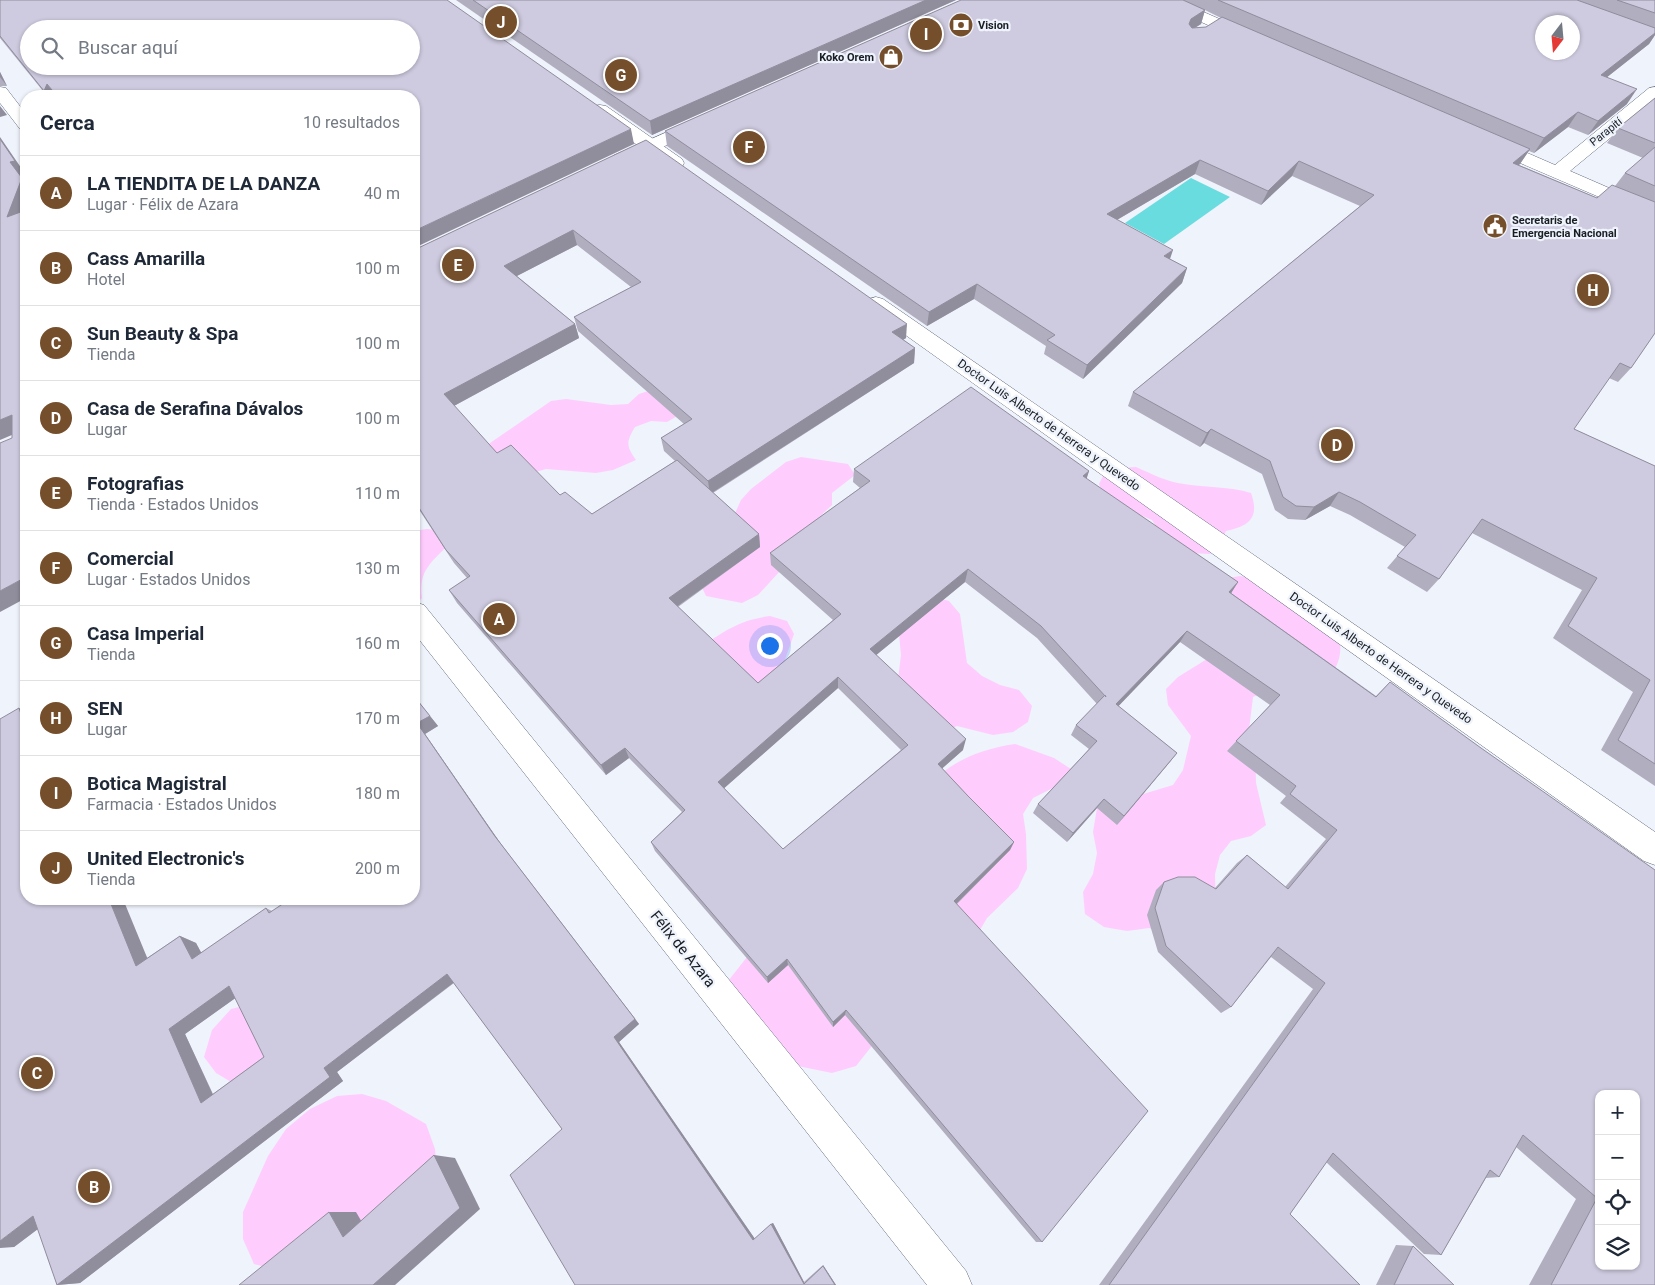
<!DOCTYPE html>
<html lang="es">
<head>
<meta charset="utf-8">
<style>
	:root { --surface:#fff; --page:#f2f2f3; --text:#1f2937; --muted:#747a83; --line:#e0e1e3; --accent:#754f2c }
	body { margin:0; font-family:Roboto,sans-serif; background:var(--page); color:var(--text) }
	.controls { position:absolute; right:15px; bottom:15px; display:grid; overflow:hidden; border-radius:10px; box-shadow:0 1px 4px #0004 }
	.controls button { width:45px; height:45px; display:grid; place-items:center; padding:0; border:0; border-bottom:1px solid var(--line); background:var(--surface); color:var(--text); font:25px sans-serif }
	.compass { position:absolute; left:1535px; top:15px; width:45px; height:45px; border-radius:50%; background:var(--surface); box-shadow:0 1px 4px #0004; rotate:196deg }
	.you { position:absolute; left:769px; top:645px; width:18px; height:18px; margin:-12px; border:4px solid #fff; border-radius:50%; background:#1a73e8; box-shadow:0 0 0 8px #1a73e833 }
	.badge { display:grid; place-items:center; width:32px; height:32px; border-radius:50%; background:var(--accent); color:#fff; font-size:16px; font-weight:700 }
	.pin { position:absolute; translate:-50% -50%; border:2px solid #fff; box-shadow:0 1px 5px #0006 }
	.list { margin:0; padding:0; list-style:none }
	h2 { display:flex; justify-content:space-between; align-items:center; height:65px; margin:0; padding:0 20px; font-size:21px }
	h2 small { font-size:16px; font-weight:400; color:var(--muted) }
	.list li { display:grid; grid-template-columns:32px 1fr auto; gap:15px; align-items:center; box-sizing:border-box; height:75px; padding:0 20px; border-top:1px solid var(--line) }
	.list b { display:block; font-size:19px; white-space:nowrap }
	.list p { margin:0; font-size:16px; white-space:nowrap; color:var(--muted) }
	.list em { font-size:16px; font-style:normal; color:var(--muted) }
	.icon { flex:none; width:28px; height:28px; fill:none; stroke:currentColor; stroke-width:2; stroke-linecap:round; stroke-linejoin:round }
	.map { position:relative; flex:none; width:1655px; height:1285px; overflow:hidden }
	.search { position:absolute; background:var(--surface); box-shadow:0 1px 4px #0004; left:20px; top:20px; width:400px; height:55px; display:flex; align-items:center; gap:12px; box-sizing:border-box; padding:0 18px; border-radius:28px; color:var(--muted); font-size:19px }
	.panel { position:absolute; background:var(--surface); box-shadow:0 1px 4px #0004; left:20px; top:90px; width:400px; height:815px; border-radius:20px }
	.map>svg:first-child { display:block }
</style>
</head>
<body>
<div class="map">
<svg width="1655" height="1285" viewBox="0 0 1655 1285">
	<rect width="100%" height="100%" fill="#eff3fb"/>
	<g fill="#fecdfe">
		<path d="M654,389l25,26 -12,7 -16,-1 -16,6c-9,15 -9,19 1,33l-23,10 -17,3 -50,-4 -17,5 -81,-2 103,-71 15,-2 45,6 17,-1 11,-10z"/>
		<path d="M801,457l47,7 7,11 -23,18v12l-21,20 -31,46 -22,24 -16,8 -36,-7 -7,-15 28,-50 14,-31 10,-11 35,-27z"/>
		<path d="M1136,467c16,7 31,15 48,17 23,4 45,2 67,9 9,25 -2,33 -25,38l-6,13 -10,10 -19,-1 -31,-20 -8,-13 -33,-14 -15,-9 -5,-13 6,-12 14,-4z"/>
		<path d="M427,529l17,2 6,12c-18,19 -32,27 -28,55l-8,8v-75z"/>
		<path d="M1240,576l19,4 79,51c6,27 0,33 -14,56l-55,3 -16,7 -4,33 6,17 1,36 10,42 -15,11 -20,5 -11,14 -5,19 1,44 -53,15 -14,-5 -22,3 -23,-4 -19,-13 -2,-22 10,-18 4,-21 -4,-21 4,-24 76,-23 10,-15 8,-34 -23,-31 -2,-16 12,-12 29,-18 16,-80z"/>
		<path d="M931,596l18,5 11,13 7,49 15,13 18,9 19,5 13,16 -4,16 -15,10 -20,3 -36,-9 -19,8 -43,-31 6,-48 -3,-31z"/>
		<path d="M770,616l17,5 7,13 -16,45 -44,17 -32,-50c24,-16 38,-26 68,-30z"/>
		<path d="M1015,744l39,14 17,11 -10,15 -28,14 -10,16 3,20 1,35 -9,19 -31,30 -11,19 -74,71 -46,58 -24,7 -49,-10 -62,-73 30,-38 192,-180c21,-16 45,-24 72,-28z"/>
		<path d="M255,1003l39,16 -41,76 -37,-22 -12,-16 8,-27 19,-21z"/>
		<path d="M362,1094l24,7 40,23 9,25 5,59 -163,62 -23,-6 -11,-25v-27l25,-56 18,-27 24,-20 27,-13z"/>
	</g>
	<path fill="#69dce0" d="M1191,178l39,19 -66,47 -39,-21z"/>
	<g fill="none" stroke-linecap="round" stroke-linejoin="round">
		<defs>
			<g id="street">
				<path d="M1155,0h21l78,34 2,3 -2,3h-12l-84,-37z"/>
				<path d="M1655,87v14l-85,70 85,37v13l-172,-74 -3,-4 3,-4 6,-1 6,1 60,26 94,-77z"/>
			</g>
			<g id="secondary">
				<path d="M0,87l6,1 20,26v16l-6,-1 -20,-26z"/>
				<path d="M600,105l6,1 76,53 2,4 -2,4 -7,2 -7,-2 -74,-53 -3,-4 3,-4z"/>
				<path d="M876,297l7,2 772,533v33l-11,-4 -775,-552 -4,-5 4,-5z"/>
				<path d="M414,602l10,3 542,666 6,14h-45l-513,-652z"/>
			</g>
			<path id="primary" d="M701,117l6,1 3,4 -3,4 -80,38 -7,2 -7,-2 -2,-4 2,-4z"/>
		</defs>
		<use href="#street" stroke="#5f697a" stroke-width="1"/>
		<use href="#secondary" stroke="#5f697a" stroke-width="1"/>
		<use href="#primary" stroke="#5f697a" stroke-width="1"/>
		<use href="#street" fill="#fff" fill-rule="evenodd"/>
		<use href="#secondary" fill="#fff" fill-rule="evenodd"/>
		<use href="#primary" fill="#fff" fill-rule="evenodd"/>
	</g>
	<g fill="#b1aec0" fill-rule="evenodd">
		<path d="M0,0l634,144 -220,-48h-367l-47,-58z"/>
		<path d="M456,0h500l-304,135z"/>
		<path d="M961,0h694v35l-6,9 -42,33 20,27 -39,31 -20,-8 -34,26 -5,-2 -10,14 78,33 18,-12 10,-13 18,-15 -36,-15 11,-15 37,-30v235l-24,35 -13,14 -9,-4 -35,51 81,37v320l-54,-36 32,-58 -80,-54 29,-48 -110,-57 -33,46 -12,13 -40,-24 18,-21 -55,-32 -20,-9 -25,14 -17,-1 -13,-9 -13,-36 -58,-31 -4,4 -72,-41 5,-14 227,-186 -68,-30 -31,29 -66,-31 -78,46 53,39 17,9 -5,15 -99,96 -39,-25 2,-8 -72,-47 -47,27 -260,-180 -2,-15zM1205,10l16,8 -15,9 -11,1 6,-4z"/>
		<path d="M0,72l7,14h-7z"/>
		<path d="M646,140l260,198 -3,2 12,8 -1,15 -201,130 46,41 1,13 -82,60 80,76 75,-63 -62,-55 -1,-12 90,-65 -7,-6 1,-13 235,2 -3,8 152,103 -7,11 145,103 14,-14 265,603h-126l47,-86 -60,-52 -17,30 -13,1 -45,77 -17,-1 -98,-92 -36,52 70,71h-261l214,-296 -42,-32 -40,50 -10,6 -63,-61 -11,-37 9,-25 8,-8 51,6 22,-25 10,-8 38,32 41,-48 -46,-36 6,-7 -59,-45 43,-46 -90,-63 -62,64 59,47 -8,10 -52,62 -20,-17 -30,34 -34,-29 5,-9 51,-55 -18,-14 5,-10 21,-21 -60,-66 -72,-56 -89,73 87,95 -21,18 26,28 46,46 -4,8 -53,54 85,338h-6l-191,-227 -12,12 -45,-62 -20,18 -113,-132 -4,-9 31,-30 -53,-54 -23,17 -149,-172 -8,-13 18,-12 -13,-15 -40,-61v-252zM577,245l54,42 -57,30 4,14 106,93 -23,14 3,13 11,10 -83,53 -32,-19 -63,-42 -43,-47 125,-68 -4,-14 -58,-48zM838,688l63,62 -118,99 -59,-61z"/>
		<path d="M414,696l24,30 -13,8 76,110 138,180 -20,18 136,197 16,-15 2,-1 31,59 19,-17 13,20h-261l-13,-156 -108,-146 -117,89 6,9 -263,202 -23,2 -19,-56 -24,18 11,-535 122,246 33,-22 16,7 5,10 65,-45 6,3 142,-12zM235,998l29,59 -51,37 -28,-60z"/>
		<path d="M1396,1245l17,1 41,39h-78z"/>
	</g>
	<g fill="#908d9c">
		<path d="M926,0h30l-304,135 -2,-14z"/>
		<path d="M1205,10l-4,14 -15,9 -2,5 7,-19z"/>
		<path d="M1655,33v2l-6,9 -57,45 9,-14z"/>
		<path d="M0,72l7,14 -7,-9z"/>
		<path d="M47,84l9,12h-8l-4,-5z"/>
		<path d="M1637,89l-10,15 -39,31 10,-14z"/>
		<path d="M0,106l7,9 -7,2z"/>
		<path d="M1578,112l-10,15 -34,26 10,-15z"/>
		<path d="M631,129l3,15 -220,104v-17z"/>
		<path d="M0,137l26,38 -4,2 4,6v29l-19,5 3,-55 -10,-23z"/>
		<path d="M1530,149l-10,15 -17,13 10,-14z"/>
		<path d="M1200,160l-5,14 -92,54 4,-14z"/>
		<path d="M1299,161l-7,15 -31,29 7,-14z"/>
		<path d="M573,230l4,15 -68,35 -5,-14z"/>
		<path d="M1173,250l-5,15 -4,-9z"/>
		<path d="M1187,268l-5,15 -99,96 4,-14z"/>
		<path d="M977,284l-3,15 -47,27 2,-14z"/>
		<path d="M575,324l4,14 -129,70 -6,-14z"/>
		<path d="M907,324l-1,14 -15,9 1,-15z"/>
		<path d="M915,348l-1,15 -204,131 -2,-13z"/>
		<path d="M12,415l14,14 -26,11v-20z"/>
		<path d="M1211,429l-7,14 -4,4 7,-14z"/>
		<path d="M1089,471l-4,13 -2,-8z"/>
		<path d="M1339,492l-9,14 -25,14 9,-13z"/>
		<path d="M759,534l1,13 -88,63 -3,-12z"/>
		<path d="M968,569l-3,13 -96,79 1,-12z"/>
		<path d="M26,577v21l-26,14v-21z"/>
		<path d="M1238,582l-8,13 -1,-3z"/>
		<path d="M1187,631l-7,11 -70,73 6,-11z"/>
		<path d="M838,677v11l-117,103 -3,-9z"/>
		<path d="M19,708l7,5 -5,1z"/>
		<path d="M430,716l8,10 -13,8 76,110 138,180 -20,18 136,197 -2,1 -139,-203 -120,-202 -77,-112z"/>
		<path d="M966,739l-3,11 -27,24 2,-10z"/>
		<path d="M625,748l4,10 -23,17 -5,-10z"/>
		<path d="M1177,753l-8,10 -52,62 7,-9z"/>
		<path d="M1104,799l-7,9 -30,34 6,-9z"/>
		<path d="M1014,842l-4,8 -59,59 3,-8z"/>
		<path d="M109,899h14l30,73 -17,-6z"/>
		<path d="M180,936l16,7 12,22 -16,-6z"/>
		<path d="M787,959l1,6 -20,18 -1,-6z"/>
		<path d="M447,974l10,6 -120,92 6,9 -263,202 -23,2 267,-217z"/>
		<path d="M229,986l15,6 -59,42 33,72 -17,-3 -32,-74z"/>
		<path d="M846,1010l-1,5 -12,12v-5z"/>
		<path d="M434,1155l21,3 25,51 -85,76h-22z"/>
		<path d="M329,1212h27l14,24 -27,1z"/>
		<path d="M33,1216h22l-41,31 -14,1v-7z"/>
		<path d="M773,1223l31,59v2l-33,-60z"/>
		<path d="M823,1265l13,20h-1l-12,-19z"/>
	</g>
	<g fill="#cecadf" stroke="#908d9c" fill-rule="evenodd">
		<path d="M0,0h447l184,129 -217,102v-135h-357l-10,-12 -3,7 -44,-55zM29,29h382v37h-382z"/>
		<path d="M473,0h453l-276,121z"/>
		<path d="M961,0h222l22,10 -14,9 -2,5 3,4 14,-1 16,-10 308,132 -17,14 84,35 15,-13 43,17v131l-24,35 -11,-5 -46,66 81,37v298l-37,-24 32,-60 -82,-54 29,-48 -115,-59 -43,60 -42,-23 19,-21 -56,-33 -21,-10 -25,15 -18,-1 -13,-9 -13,-36 -59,-32 -4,4 -74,-41 241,-197 -75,-34 -31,30 -68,-31 -93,54 66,36 -9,6 23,12 -100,97 -40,-25 8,-5 -78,-51 -48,28 -264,-181z"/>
		<path d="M1218,0h359l78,28v5l-54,42 36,14 -39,32 -20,-9 -34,26zM1542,22h30v30h-30z"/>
		<path d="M1617,0h38v13z"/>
		<path d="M1655,98v45l-37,-15z"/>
		<path d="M0,139l15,22 -5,1 12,16 -15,39 19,-7v367l-26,14v-148l12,-5v-23l-12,5z"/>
		<path d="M646,140l261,184 -15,8 23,16 -207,133 -47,-43 31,-19 -118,-102 67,-35 -68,-52 -69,36 71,58 -131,70 53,59 14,-8 49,50 5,-3 27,22 85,-54 82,74 -90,64 89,85 83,-69 -71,-61 100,-72 -16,-12 117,-82 118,84 -6,5 155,106 -9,10 147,105 14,-15 91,66 174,122v415h-104l46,-87 -74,-63 -24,42 -9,-7 -49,85 -108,-102 -43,61 70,71h-251l216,-302 -47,-36 -47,60 -65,-61 -11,-38 9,-26 14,-5h17l21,12 31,-34 41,34 49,-59 -47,-36 6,-8 -60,-45 44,-46 -93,-64 -71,73 61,49 -53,63 -20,-17 -31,34 -35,-29 59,-63 -21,-16 29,-30 1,2 -65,-71 -73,-57 -98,80 96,90 -28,25 30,32 46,46 -60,59 194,210 -106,131 -196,-232 -13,12 -46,-63 -20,18 -116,-135 34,-32 -60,-62 -24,17 -152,-175 21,-14 -24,-26 -32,-50v-250zM838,677l70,68 -125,104 -65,-67zM1599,1094h37v172h-37z"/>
		<path d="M1655,147v39l-30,-13z"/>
		<path d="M414,696l16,20 -13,7 77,112 141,184 -21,18 139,203 18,-16 33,60 19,-18 12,19h-260l-65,-110 52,-46 -115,-155 -123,94 6,9 -273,208 -24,-69 -33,25v-522l19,-11 2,6 5,-3v188h83l27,67 44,-30 12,23 74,-51 3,5 21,-14h124zM229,986l35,71 -63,46 -32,-74z"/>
		<path d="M434,1155l26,53 -87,77h-134l90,-73 14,25z"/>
		<path d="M1413,1246l41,39h-60z"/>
	</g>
	<defs>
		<symbol id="bank-disc" viewBox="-11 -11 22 22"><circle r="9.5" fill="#754f2c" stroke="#eff3fb"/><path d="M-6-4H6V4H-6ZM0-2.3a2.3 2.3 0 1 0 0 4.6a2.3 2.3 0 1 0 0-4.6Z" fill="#fff"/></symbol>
		<symbol id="shop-disc" viewBox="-11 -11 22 22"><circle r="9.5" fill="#754f2c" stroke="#eff3fb"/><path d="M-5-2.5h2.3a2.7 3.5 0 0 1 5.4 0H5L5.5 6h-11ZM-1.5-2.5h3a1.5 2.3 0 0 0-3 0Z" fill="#fff"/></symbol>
		<symbol id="civic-disc" viewBox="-11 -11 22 22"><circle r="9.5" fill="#754f2c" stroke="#eff3fb"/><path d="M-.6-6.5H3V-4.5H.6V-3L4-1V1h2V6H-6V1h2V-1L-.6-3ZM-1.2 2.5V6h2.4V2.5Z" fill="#fff"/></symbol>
	</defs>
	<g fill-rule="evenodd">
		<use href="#bank-disc" x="947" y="11" width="28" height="28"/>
		<use href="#shop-disc" x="877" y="43" width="28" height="28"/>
		<use href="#civic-disc" x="1481" y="212" width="28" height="28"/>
	</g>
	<g text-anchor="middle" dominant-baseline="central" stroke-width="4.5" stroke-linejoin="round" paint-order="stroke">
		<g font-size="11" font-weight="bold" fill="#191d24" stroke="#eff3fb" text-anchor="start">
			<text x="978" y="25">Vision</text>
			<text x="874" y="57" text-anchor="end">Koko Orem</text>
			<text x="1512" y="220">Secretaris de<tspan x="1512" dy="13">Emergencia Nacional</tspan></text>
		</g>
		<g font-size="11" fill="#191d24" stroke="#eff3fb">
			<text transform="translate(1606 132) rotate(-39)">Parapití</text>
		</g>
		<g font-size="12" fill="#191d24" stroke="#eff3fb">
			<text transform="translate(1049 425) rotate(35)">Doctor Luis Alberto de Herrera y Quevedo</text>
			<text transform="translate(1381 658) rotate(35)">Doctor Luis Alberto de Herrera y Quevedo</text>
		</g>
		<g font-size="15" fill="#191d24" stroke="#eff3fb">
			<text transform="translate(683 949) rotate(51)">Félix de Azara</text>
		</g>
	</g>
</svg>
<div class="controls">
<button>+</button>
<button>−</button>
<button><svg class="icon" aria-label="locate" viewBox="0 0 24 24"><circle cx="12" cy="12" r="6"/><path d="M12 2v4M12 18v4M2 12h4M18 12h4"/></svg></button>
<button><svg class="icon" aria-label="layers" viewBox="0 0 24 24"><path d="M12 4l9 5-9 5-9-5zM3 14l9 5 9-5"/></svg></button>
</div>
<svg class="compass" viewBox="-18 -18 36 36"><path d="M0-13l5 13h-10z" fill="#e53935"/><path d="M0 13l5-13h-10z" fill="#747a83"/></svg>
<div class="you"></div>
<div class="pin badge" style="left:499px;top:619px">A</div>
<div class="pin badge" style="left:94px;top:1187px">B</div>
<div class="pin badge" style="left:37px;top:1073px">C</div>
<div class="pin badge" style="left:1337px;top:445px">D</div>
<div class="pin badge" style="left:458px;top:265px">E</div>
<div class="pin badge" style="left:749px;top:147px">F</div>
<div class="pin badge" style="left:621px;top:75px">G</div>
<div class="pin badge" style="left:1593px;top:290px">H</div>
<div class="pin badge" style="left:926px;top:34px">I</div>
<div class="pin badge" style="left:501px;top:22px">J</div>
<div class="search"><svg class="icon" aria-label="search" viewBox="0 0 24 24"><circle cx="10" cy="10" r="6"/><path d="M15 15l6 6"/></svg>Buscar aquí</div>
<section class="panel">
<h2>Cerca<small>10 resultados</small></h2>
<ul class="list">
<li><span class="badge">A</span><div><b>LA TIENDITA DE LA DANZA</b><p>Lugar · Félix de Azara</p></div><em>40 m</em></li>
<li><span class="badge">B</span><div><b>Cass Amarilla</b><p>Hotel</p></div><em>100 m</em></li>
<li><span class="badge">C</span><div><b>Sun Beauty &amp; Spa</b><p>Tienda</p></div><em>100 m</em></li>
<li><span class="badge">D</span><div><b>Casa de Serafina Dávalos</b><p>Lugar</p></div><em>100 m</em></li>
<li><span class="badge">E</span><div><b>Fotografias</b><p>Tienda · Estados Unidos</p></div><em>110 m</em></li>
<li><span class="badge">F</span><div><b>Comercial</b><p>Lugar · Estados Unidos</p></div><em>130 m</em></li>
<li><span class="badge">G</span><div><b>Casa Imperial</b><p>Tienda</p></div><em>160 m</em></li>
<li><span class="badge">H</span><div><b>SEN</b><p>Lugar</p></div><em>170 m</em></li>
<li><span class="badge">I</span><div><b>Botica Magistral</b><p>Farmacia · Estados Unidos</p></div><em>180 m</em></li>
<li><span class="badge">J</span><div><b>United Electronic's</b><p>Tienda</p></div><em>200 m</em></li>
</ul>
</section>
</div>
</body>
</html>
